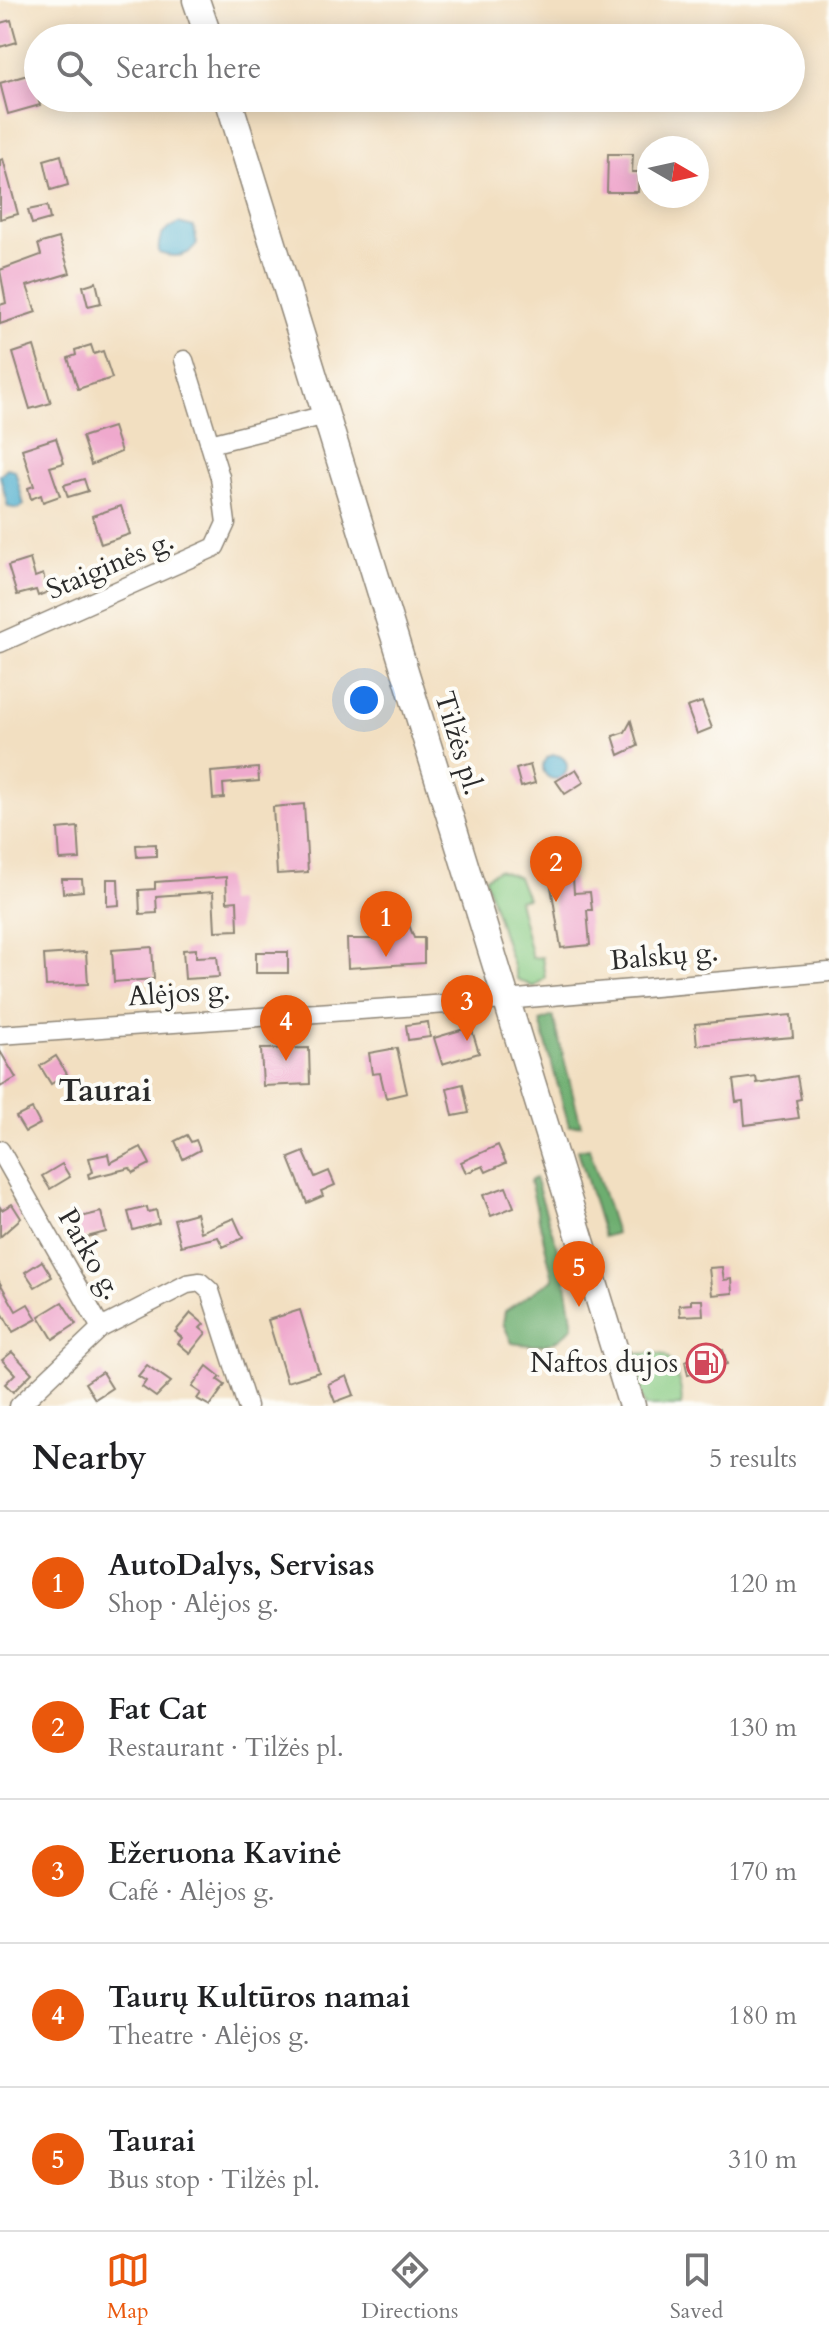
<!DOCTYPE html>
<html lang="en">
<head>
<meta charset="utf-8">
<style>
	:root { --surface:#fff; --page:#f2f2f2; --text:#202124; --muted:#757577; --line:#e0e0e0; --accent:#ea580c }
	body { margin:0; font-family:Cardo,serif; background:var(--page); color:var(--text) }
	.compass { position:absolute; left:637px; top:136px; width:72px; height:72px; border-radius:50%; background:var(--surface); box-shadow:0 4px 20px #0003; rotate:99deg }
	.you { position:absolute; left:364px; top:700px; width:28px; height:28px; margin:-20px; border:6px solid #fff; border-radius:50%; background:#1a73e8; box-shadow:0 0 0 12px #1a73e833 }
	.badge { display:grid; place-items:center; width:52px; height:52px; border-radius:50%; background:var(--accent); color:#fff; font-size:26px; font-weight:700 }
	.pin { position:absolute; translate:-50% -66px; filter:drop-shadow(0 2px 4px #0008) }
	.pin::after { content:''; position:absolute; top:42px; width:28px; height:24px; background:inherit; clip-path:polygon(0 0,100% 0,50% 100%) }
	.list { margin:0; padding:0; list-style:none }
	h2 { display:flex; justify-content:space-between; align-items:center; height:104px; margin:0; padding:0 32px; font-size:34px }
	h2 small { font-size:26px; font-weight:400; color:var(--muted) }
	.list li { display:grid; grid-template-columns:52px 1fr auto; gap:24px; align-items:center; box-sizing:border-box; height:144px; padding:0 32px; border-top:2px solid var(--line) }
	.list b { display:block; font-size:30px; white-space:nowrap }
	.list p { margin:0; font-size:26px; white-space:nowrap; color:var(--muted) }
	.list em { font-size:26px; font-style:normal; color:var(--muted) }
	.icon { flex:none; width:44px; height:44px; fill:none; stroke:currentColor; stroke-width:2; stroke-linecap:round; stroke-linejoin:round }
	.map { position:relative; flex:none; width:829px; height:1406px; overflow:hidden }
	.search { position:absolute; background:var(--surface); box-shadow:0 4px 20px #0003; left:24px; right:24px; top:24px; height:88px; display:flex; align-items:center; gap:20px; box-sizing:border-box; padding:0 28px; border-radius:44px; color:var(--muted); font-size:30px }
	.sheet { height:824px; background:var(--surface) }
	nav { display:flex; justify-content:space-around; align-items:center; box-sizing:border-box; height:112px; border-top:2px solid var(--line); background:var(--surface); font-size:22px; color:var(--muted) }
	nav a { display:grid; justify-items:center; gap:4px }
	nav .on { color:var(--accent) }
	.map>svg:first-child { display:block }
</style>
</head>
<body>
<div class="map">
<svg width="829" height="1406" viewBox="0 0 829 1406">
	<rect width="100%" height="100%" fill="#fdfcf7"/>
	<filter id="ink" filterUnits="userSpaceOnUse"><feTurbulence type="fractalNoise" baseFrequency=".0125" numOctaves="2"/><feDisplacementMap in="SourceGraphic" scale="16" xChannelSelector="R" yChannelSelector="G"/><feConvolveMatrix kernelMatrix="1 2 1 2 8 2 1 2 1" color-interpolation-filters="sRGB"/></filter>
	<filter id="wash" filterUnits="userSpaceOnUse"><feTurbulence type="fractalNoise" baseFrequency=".006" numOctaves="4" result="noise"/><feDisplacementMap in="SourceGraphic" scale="32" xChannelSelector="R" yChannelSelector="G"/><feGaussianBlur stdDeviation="1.8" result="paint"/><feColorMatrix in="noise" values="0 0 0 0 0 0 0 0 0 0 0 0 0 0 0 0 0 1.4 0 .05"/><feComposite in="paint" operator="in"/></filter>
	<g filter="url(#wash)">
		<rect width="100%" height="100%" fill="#f2dfc1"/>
		<g fill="#87ca82" stroke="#597a56" stroke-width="2">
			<path d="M498,870l20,7 9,21 -9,2 14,58 10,-1 3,21 -12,9 -16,-8 -32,-101z"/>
			<path d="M635,1354c7,0 18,-2 26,0 14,4 23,39 20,52h-36l-15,-45z"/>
		</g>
		<g fill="#6dae70" stroke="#4c6c4e" stroke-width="2">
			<path d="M553,1016l28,109 -12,1 -29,-105z"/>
			<path d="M589,1148l27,85 -12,4 -26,-87z"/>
			<path d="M535,1178l29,91 9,57c-17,22 -35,21 -61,17l-9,-20 2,-12 48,-32 -23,-98z"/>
		</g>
		<g fill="#4eaecd" stroke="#3c6c7c" stroke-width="2">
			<path d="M178,223l16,4 3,17c-9,14 -23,14 -38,9 -2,-17 5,-22 19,-30z"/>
			<path d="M7,468l8,2 9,35 -6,4 -10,-2 -8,-32z"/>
			<circle cx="555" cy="767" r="12"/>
		</g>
		<g id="blocks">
			<g fill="#efa9cd">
				<path d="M11,20l6,22 -17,5v-24z"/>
				<path d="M31,74l9,31 -32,9 -8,-31z"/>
				<path d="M608,154h25l-1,18h7l-1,20h-31z"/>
				<path d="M61,155l7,30 -17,5 -7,-30z"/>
				<path d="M3,159l15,55 -18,5v-59z"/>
				<path d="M47,206l3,13 -18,5 -4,-14z"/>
				<path d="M59,238l11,35 -43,13 9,26 -36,12v-19l6,-2 -6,-33 41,-15 -3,-11z"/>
				<path d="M96,282l5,21 -13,3 -5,-20z"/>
				<path d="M91,345l3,9 9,-3 9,27 -34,11 -10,-31 8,-3 -1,-5z"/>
				<path d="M34,346l17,57 -21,6 -17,-56z"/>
				<path d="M113,427l8,25 -30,13 -9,-28z"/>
				<path d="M56,438l8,25 -14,4 10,29 -17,6 -2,-7 -10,4 -3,-11 6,-2 -12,-37z"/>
				<path d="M84,479l4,12 -20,6 -4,-12z"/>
				<path d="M121,506l9,28 -29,10 -9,-28z"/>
				<path d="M30,559l5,18 8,-3 5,18 -10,4 -2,-6 -19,5 -9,-29z"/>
				<path d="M702,702l10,26 -15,6 -10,-27z"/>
				<path d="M631,721l7,25 -19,9 -6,-19 12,-4z"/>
				<path d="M530,765l5,18 -14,4 -5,-18z"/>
				<path d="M258,768l1,13 -36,3 1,14 -11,1 -2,-27z"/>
				<path d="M576,769l8,13 -19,12 -9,-13z"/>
				<path d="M304,804l4,68 -31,2 -4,-67z"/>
				<path d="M78,827l2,32 -20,1 -2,-31z"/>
				<path d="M156,844v12l-19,1 -1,-12z"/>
				<path d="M226,877l1,25 10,-1 1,29 -23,1 -2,-39 -57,4 1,17 -17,1 -1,-24 16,-1v-7z"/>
				<path d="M573,878l1,15 16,-1 2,18h-5l3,35 -29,3 -11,-68z"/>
				<path d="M62,879h20l1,12 -20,2z"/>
				<path d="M107,879h11l1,26 -12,1z"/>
				<path d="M402,906l12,32h10v25l-76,5 -1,-29h39l-8,-24z"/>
				<path d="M152,947l2,32 -40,3 -2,-32z"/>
				<path d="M196,949v8l21,-1 2,21 -34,2 -2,-29z"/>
				<path d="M86,952l2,32 -42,2 -2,-31z"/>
				<rect x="256" y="952" width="32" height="21"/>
				<path d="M791,1015l2,22 -96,8 -2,-21z"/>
				<path d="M428,1022l2,15 -22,3 -2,-15z"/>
				<path d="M471,1027l8,26 -37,11 -8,-26z"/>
				<path d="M309,1048l1,36 -47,2 -2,-37z"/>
				<path d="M397,1048l10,45 -21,5 -6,-25 -8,1 -3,-21z"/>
				<path d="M0,1051l16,27 -16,9z"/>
				<path d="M56,1056l11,18 -16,10 -11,-18z"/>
				<path d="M797,1076l4,23 -5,1 3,18 -54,7 -2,-24 -7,1 -3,-22 23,-3 1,6z"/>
				<path d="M463,1084l6,29 -16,3 -6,-28z"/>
				<path d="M32,1109l8,15 -15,8 -9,-15z"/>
				<path d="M187,1135l4,7 5,-2 4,10 -17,9 -8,-18z"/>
				<path d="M498,1145l8,18 -20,9 -3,-6 -17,7 -5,-11z"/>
				<path d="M141,1147l9,17 -17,9 -3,-5 -41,10 -1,-4 5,-2 -4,-14 19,-4 2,9z"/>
				<path d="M304,1152l11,25 14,-6 6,14 -14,6 2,5 -16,7 -18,-45z"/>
				<path d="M62,1164l8,13 -20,12 -8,-13z"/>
				<path d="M506,1187l8,20 -23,9 -8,-21z"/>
				<path d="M12,1204l9,14 -21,19v-30l2,3z"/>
				<path d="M147,1207l1,5 8,-2 3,13 -26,7 -5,-18z"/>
				<path d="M101,1212l5,20 -27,7 -6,-20z"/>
				<path d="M196,1213l5,19 33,-14 9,20 -20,9 -5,-10 -37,9 -7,-27z"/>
				<path d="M42,1261l10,16 -17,10 -10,-15z"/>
				<path d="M722,1267l2,13 8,-1 1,14 -21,2 -3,-27z"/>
				<path d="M0,1283l16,28 12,-7 9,15 -24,13 -13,-23z"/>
				<path d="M691,1300h11l1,15 -23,1 -1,-11 12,-1z"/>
				<path d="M62,1302l14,22 -23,15 -14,-23z"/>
				<path d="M300,1310l19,62 -32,10 -19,-62z"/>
				<path d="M191,1313l13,11 -4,4 6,5 -16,20 -12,-10 4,-5 -7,-6z"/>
				<path d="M723,1350l4,14 -39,11 -3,-14z"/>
				<path d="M12,1352l20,21 -19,19 -8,-8 10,-10 -13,-14z"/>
				<path d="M147,1365l24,17 -15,15 -14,-10 4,-6 -8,-5z"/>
				<path d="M207,1366l14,11 -3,3 7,5 -15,21 -13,-7 4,-6 -9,-6z"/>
				<path d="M102,1372l10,16 -17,11 -10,-16z"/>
				<path d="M347,1376l7,19 -19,7 -7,-18z"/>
			</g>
		</g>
	</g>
	<g filter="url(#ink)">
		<use href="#blocks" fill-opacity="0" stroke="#8e8576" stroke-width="2"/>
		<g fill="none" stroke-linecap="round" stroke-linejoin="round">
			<defs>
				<g id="minor">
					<path d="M210,444l116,-29"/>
					<path d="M0,643l215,-96 11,-24 -6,-46 -36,-117"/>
					<path d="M0,1035l505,-35 324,-28"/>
					<path d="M0,1150l101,178 -82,78"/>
					<path d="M101,1328l86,-44 13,-2 10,9 37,115"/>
				</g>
				<g id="highway">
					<path d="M196,0l13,38"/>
					<path d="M228,98l404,1308"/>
				</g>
			</defs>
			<use href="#minor" stroke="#8e8576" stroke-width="21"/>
			<use href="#highway" stroke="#8e8576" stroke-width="29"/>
			<use href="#minor" stroke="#fff" stroke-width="18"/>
			<use href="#highway" stroke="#fff" stroke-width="26"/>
		</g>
	</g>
	<defs>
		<symbol id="fuel-ring" viewBox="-11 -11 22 22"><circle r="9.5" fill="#fdfcf7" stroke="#d1495b" stroke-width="1.5"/><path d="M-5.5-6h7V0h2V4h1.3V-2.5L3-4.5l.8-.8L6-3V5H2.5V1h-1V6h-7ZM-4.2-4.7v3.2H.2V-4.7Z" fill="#d1495b"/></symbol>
	</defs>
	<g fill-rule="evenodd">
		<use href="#fuel-ring" x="684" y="1341" width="44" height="44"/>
	</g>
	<g text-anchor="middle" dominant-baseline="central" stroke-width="8" stroke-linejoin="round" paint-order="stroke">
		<g font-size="28" fill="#2b2b2b" stroke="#fdfcf7">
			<text transform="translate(110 565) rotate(-23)">Staiginės g.</text>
			<text transform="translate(459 743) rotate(73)">Tilžės pl.</text>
			<text transform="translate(664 956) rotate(-5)">Balskų g.</text>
			<text transform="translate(179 993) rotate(-4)">Alėjos g.</text>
			<text transform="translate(90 1254) rotate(60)">Parko g.</text>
		</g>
		<g font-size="28" fill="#2b2b2b" stroke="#fdfcf7" text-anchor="end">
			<text x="678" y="1363">Naftos dujos</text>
		</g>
		<g font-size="32" font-weight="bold" fill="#2b2b2b" stroke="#fdfcf7">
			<text x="105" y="1091">Taurai</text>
		</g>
	</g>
</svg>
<svg class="compass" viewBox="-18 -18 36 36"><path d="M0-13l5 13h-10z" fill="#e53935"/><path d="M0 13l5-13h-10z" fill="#757577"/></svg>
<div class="you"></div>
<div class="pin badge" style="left:386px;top:957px">1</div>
<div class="pin badge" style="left:556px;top:902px">2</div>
<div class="pin badge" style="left:467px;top:1041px">3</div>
<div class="pin badge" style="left:286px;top:1061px">4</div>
<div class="pin badge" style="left:579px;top:1307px">5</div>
<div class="search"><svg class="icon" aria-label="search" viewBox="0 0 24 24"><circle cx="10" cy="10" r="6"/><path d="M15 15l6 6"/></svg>Search here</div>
</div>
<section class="sheet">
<h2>Nearby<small>5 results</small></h2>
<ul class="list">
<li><span class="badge">1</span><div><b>AutoDalys, Servisas</b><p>Shop · Alėjos g.</p></div><em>120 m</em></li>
<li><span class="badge">2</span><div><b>Fat Cat</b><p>Restaurant · Tilžės pl.</p></div><em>130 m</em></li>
<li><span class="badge">3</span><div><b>Ežeruona Kavinė</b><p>Café · Alėjos g.</p></div><em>170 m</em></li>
<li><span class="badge">4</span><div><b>Taurų Kultūros namai</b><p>Theatre · Alėjos g.</p></div><em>180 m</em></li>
<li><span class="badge">5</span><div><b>Taurai</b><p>Bus stop · Tilžės pl.</p></div><em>310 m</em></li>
</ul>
</section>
<nav>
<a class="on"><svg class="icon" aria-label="map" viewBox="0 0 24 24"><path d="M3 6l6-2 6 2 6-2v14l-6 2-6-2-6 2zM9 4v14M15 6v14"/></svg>Map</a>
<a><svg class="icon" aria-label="directions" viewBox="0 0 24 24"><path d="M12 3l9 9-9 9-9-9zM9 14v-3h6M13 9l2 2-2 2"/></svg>Directions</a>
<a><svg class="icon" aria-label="saved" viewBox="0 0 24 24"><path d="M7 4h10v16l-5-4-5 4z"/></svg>Saved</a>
</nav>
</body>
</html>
